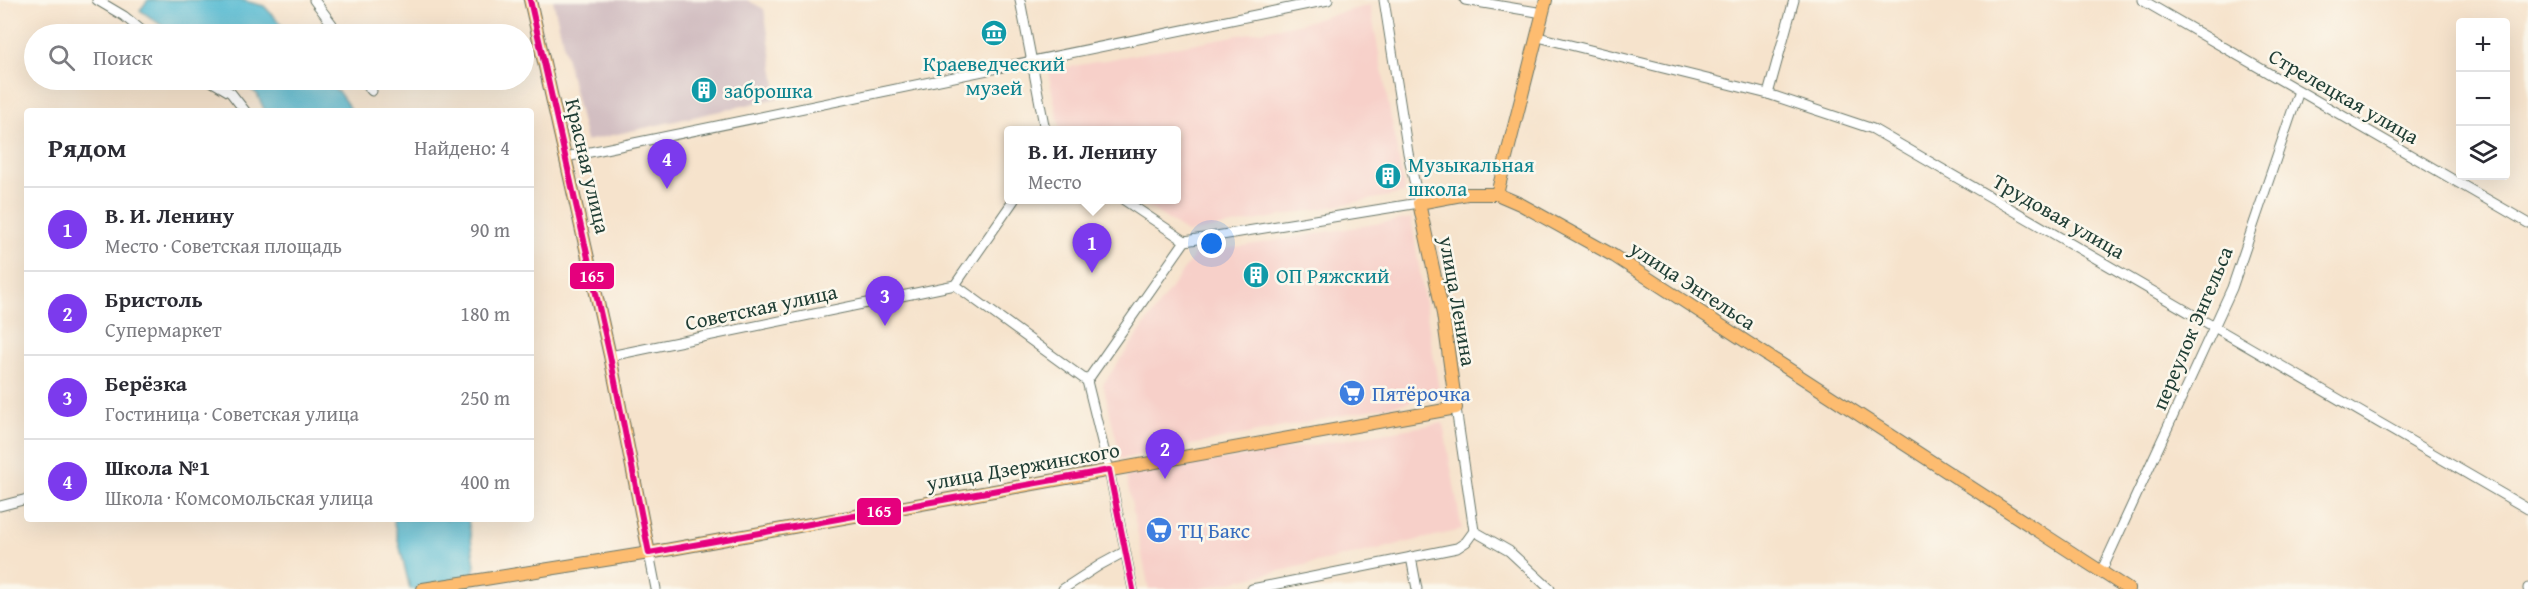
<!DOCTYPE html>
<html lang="ru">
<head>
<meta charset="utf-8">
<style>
	:root { --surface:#fff; --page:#f7f7f7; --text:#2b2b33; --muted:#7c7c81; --line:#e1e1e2; --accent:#7c3aed }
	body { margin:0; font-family:"Gentium Book Plus",serif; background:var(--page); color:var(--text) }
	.controls { position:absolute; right:18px; top:18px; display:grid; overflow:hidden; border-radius:6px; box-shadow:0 6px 24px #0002 }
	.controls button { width:54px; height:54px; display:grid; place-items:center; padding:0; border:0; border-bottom:2px solid var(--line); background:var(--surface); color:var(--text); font:30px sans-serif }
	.you { position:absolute; left:1212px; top:244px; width:21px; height:21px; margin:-15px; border:4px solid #fff; border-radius:50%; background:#1a73e8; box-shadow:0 0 0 9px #1a73e833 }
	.badge { display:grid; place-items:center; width:39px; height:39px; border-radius:50%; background:var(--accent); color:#fff; font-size:20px; font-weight:700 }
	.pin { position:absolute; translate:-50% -50px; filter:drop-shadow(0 2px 3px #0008) }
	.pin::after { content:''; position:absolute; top:32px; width:21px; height:18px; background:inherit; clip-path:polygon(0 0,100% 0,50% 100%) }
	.popup { position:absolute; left:1004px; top:126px; width:177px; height:78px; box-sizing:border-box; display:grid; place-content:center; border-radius:6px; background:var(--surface); filter:drop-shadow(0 2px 4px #0005); font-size:20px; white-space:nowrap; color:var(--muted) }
	.popup b { font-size:22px; color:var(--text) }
	.popup::after { content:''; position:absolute; left:50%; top:100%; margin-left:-12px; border:12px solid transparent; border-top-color:var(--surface) }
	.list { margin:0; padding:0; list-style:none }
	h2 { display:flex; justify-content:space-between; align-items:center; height:78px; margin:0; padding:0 24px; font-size:26px }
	h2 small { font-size:20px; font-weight:400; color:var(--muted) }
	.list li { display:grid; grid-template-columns:39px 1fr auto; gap:18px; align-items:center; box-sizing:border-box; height:84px; padding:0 24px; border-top:2px solid var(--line) }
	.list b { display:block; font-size:22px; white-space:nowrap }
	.list p { margin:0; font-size:20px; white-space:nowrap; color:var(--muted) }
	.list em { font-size:20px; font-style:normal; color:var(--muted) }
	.icon { flex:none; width:33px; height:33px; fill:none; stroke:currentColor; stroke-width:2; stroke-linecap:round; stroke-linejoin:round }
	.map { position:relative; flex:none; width:2528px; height:589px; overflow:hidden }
	.search { position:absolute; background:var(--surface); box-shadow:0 6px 24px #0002; left:24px; top:24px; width:510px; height:66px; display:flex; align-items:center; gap:15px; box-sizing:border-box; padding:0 21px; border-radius:33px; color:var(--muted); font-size:22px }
	.panel { position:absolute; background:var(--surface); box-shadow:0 6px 24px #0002; left:24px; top:108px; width:510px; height:414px; border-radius:6px }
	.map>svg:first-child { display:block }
</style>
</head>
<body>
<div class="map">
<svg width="2528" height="589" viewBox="0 0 2528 589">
	<rect width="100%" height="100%" fill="#fbf7ec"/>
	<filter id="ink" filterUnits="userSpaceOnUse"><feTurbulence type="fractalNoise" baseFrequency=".0167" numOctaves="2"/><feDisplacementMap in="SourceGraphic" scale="12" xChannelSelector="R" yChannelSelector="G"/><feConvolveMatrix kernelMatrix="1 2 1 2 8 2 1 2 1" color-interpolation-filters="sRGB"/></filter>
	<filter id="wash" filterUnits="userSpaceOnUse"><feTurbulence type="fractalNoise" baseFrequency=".008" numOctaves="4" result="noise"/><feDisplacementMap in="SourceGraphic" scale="24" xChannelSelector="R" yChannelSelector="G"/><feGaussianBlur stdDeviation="1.35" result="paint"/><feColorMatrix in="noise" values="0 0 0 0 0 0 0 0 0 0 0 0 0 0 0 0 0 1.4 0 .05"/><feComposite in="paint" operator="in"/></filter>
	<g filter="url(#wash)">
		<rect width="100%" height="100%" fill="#f6e3cc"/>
		<g fill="#f7d0c9">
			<path d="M1370,5l35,188 -217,40 -50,-33h38v-70h-116l-12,-59 249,-47z"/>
			<path d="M1411,218l29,178 -319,63 -18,-75 92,-130z"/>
			<path d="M1443,423l19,107 -262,59h-51l-23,-113z"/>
		</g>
		<path fill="#d2bec1" d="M553,0h194l17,9 14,89 -192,43z"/>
		<g fill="#53b9d1" stroke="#397b82" stroke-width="1.5">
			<path d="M148,0h93l23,6 26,28h-116l-34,-24z"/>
			<path d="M238,80h78l22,11 14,20h-87l-8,-17z"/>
			<path d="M393,519h75l7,46 -5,24h-60z"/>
		</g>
	</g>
	<g filter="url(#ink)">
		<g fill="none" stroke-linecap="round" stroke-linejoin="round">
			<defs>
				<g id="minor">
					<path d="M97,0l27,16 22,18"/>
					<path d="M314,0l18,24 4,10"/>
					<path d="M1020,0l25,130"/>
					<path d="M1465,0l78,13"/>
					<path d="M2142,0l386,223"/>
					<path d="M1538,37l230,57 105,35 655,380"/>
					<path d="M209,80l22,13 14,18"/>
					<path d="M362,80l10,11"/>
					<path d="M1768,94l26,-94"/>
					<path d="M566,157l762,-157"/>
					<path d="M1014,200l-59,85 132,96"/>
					<path d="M1124,200l61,41"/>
					<path d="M1185,241l234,-38 -11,-50 -24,-153"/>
					<path d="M610,356l345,-71"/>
					<path d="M1087,381l22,89 24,119"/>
					<path d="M1087,381l98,-140"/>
					<path d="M1456,408l18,123 35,20 41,38"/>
					<path d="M0,506l27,-7"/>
					<path d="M649,553l7,36"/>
					<path d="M1411,557l6,32"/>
					<path d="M2101,572l131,-284 67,-197"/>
					<path d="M1063,589l37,-24 24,-13"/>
					<path d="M1252,589l205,-41 9,-6 8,-11"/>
					<path d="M2528,589v-1"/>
				</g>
				<g id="major">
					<path d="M530,0l80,356 39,197"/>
					<path d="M1497,194l49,-194"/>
					<path d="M423,589l226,-36 807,-145 -13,-94 -24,-111 48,-9h30l23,10 94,52 514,333"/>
				</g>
			</defs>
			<use href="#minor" stroke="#6a7769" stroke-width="11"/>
			<use href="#major" stroke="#6a7769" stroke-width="14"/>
			<use href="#minor" stroke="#fff" stroke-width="9"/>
			<use href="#major" stroke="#fdbc70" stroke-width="12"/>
			<defs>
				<g id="bus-1">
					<path d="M530,0l80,356 39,197"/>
					<path d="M1109,470l24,119"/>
					<path d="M649,553l460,-83"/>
				</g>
			</defs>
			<use href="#bus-1" stroke="#fbf7ec" stroke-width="10"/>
			<use href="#bus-1" stroke="#e5007d" stroke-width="6"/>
		</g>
	</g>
	<defs>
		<symbol id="museum-disc" viewBox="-11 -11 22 22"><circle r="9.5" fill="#0f9aa8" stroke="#fbf7ec"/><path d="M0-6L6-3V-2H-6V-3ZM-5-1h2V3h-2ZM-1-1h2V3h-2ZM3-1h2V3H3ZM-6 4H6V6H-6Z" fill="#fff"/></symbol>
		<symbol id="building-disc" viewBox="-11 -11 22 22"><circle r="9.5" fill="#0f9aa8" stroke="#fbf7ec"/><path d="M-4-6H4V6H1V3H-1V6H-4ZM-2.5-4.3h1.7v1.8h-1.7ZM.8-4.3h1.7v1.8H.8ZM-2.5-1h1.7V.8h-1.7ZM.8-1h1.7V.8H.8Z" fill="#fff"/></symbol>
		<symbol id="supermarket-disc" viewBox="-11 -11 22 22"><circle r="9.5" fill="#3f7fe0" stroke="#fbf7ec"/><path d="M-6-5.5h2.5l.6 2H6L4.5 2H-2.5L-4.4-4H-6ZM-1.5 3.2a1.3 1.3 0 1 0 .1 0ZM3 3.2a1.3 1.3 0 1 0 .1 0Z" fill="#fff"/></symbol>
	</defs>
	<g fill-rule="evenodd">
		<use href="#museum-disc" x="979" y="18" width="30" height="30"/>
		<use href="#building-disc" x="689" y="75" width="30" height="30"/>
		<use href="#building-disc" x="1373" y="161" width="30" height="30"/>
		<use href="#building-disc" x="1241" y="260" width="30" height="30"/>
		<use href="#supermarket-disc" x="1337" y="378" width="30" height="30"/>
		<use href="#supermarket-disc" x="1144" y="515" width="30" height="30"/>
	</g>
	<g text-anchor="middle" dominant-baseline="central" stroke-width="5" stroke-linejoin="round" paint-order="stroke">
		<g font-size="21" fill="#0d838f" stroke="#fbf7ec" text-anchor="start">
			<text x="994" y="63" text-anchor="middle">Краеведческий<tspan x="994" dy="24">музей</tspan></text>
			<text x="724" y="90">заброшка</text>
			<text x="1408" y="164">Музыкальная<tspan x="1408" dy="24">школа</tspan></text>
			<text x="1276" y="275">ОП Ряжский</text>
		</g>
		<g font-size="21" fill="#1f3d34" stroke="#fbf7ec">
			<text transform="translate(2344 96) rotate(30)">Стрелецкая улица</text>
			<text transform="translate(588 166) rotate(77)">Красная улица</text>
			<text transform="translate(2059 216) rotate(30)">Трудовая улица</text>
			<text transform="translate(1693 285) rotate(33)">улица Энгельса</text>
			<text transform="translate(1458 301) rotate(80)">улица Ленина</text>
			<text transform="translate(761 307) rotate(-12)">Советская улица</text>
			<text transform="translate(2192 328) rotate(-67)">переулок Энгельса</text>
			<text transform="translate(1023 466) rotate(-10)">улица Дзержинского</text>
		</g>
		<g font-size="21" fill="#366cbe" stroke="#fbf7ec" text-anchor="start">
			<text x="1372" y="393">Пятёрочка</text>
			<text x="1178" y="530">ТЦ Бакс</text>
		</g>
	</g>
	<g stroke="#fbf7ec" stroke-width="2">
		<rect x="569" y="262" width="46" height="28" rx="6" fill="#e5007d"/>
		<rect x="856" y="497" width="46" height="29" rx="6" fill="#e5007d"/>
	</g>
	<g font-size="16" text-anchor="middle" font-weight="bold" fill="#fff">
		<text x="592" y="282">165</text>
		<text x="879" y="517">165</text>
	</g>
</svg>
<div class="controls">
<button>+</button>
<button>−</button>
<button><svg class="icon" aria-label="layers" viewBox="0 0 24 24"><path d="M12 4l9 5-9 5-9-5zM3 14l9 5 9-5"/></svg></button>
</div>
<div class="you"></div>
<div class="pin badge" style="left:1092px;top:273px">1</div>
<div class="popup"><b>В. И. Ленину</b>Место</div>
<div class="pin badge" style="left:1165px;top:479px">2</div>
<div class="pin badge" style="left:885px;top:326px">3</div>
<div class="pin badge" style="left:667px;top:189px">4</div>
<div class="search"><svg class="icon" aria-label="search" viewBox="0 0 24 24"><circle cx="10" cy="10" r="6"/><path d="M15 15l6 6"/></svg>Поиск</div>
<section class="panel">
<h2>Рядом<small>Найдено: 4</small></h2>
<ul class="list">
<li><span class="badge">1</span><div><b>В. И. Ленину</b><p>Место · Советская площадь</p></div><em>90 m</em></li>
<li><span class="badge">2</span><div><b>Бристоль</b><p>Супермаркет</p></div><em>180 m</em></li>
<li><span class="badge">3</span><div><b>Берёзка</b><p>Гостиница · Советская улица</p></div><em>250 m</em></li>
<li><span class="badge">4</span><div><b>Школа №1</b><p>Школа · Комсомольская улица</p></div><em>400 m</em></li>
</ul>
</section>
</div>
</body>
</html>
